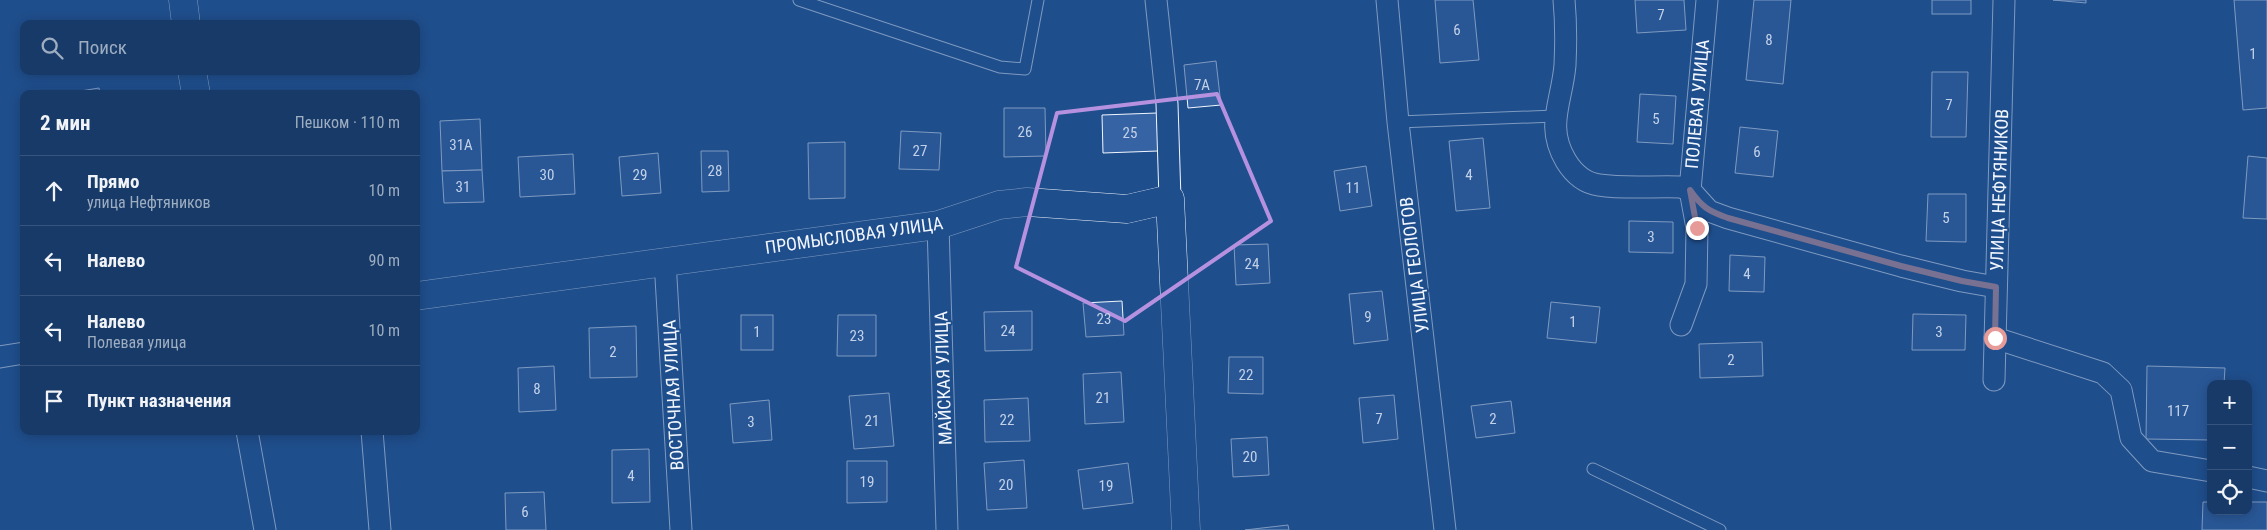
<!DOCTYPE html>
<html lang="ru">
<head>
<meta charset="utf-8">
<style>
	:root { --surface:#173a69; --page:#20416f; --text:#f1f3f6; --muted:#9eadc0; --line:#36547d }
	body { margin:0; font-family:"Roboto Condensed",sans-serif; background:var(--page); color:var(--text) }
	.controls { position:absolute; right:15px; bottom:15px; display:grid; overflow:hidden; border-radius:10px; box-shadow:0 2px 12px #0003 }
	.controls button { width:45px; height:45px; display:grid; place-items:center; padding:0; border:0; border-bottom:1px solid var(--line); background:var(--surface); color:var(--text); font:25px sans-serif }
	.stop { position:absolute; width:15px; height:15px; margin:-11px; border:4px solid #e69b98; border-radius:50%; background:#fff }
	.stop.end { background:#e69b98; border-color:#fff; box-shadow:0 1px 5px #0008 }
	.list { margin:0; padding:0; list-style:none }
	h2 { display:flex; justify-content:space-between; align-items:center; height:65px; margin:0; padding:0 20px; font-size:21px }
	h2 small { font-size:16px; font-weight:400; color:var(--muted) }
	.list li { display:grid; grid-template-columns:32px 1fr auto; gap:15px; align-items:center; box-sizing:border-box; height:70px; padding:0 20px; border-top:1px solid var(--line) }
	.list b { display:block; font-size:19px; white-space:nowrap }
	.list p { margin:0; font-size:16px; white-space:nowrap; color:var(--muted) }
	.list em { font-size:16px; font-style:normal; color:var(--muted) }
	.icon { flex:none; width:28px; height:28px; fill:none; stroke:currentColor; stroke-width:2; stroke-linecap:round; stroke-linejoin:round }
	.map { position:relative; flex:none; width:2267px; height:530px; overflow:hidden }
	.search { position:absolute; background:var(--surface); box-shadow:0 2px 12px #0003; left:20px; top:20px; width:400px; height:55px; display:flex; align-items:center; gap:12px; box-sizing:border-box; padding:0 18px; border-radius:10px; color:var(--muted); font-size:19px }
	.panel { position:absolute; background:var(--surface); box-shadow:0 2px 12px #0003; left:20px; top:90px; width:400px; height:345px; border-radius:10px }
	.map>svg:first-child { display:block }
</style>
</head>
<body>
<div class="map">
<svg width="2267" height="530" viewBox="0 0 2267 530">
	<rect width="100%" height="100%" fill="#1f4e8c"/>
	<g fill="#3563a3" stroke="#f2f6ff">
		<path d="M1435,0h38l6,60 -39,3z"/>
		<path d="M1635,0h49l2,30 -49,3z"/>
		<path d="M1754,0h37l-8,84 -37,-4z"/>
		<rect x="1932" y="0" width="39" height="14"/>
		<path d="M2053,0h33v3z"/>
		<path d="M2234,0h33v108l-24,2z"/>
		<path d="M1216,61l5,44 -33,3 -4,-43z"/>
		<path d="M1932,72h36l-2,65h-35z"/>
		<path d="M99,88l1,6h-38z"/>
		<path d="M1640,94l36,2 -3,48 -36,-2z"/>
		<path d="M1004,108h41l1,48 -42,1z"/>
		<path d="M1157,113l1,38 -55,2 -1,-38z"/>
		<path d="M480,119l2,51 -40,1 -2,-50z"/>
		<path d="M1740,127l38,4 -5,46 -38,-4z"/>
		<path d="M901,131l40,2 -2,37 -40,-1z"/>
		<path d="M1483,138l7,70 -34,3 -7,-70z"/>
		<path d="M845,142v56l-36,1 -1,-56z"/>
		<path d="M701,151h27l1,40 -27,1z"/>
		<path d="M658,153l3,40 -39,3 -3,-39z"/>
		<path d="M573,154l2,40 -55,3 -2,-40z"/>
		<path d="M2248,156l19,2v61l-24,-1z"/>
		<path d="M1366,166l6,40 -32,5 -6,-40z"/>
		<path d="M482,170l2,32 -40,1 -2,-32z"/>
		<path d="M1928,194h38v48l-40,-1z"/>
		<path d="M1629,221l44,1v31l-44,-1z"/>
		<path d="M1268,244l2,39 -34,2 -2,-40z"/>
		<path d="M1730,255l35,2 -1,35 -35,-1z"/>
		<path d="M1382,291l6,49 -34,4 -5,-50z"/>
		<path d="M1122,301l2,34 -38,2 -3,-34z"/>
		<path d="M1551,302l49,5 -4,36 -49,-5z"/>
		<path d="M1032,311v39l-47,1 -1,-39z"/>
		<path d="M1913,314l53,1 -1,35h-53z"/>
		<rect x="741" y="315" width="32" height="35"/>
		<path d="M838,315h38v41h-39z"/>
		<path d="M636,326l1,51 -47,1 -1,-50z"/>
		<path d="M1762,342l1,34 -63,2 -1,-34z"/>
		<path d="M1229,357h34v37l-35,-1z"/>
		<path d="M554,366l2,44 -37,2 -1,-44z"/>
		<path d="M2147,366l78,2 -1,16h-13v56l-65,-1z"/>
		<path d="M1121,372l3,50 -39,2 -2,-50z"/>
		<path d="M889,393l5,53 -40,3 -5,-53z"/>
		<path d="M1394,395l4,44 -35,4 -4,-45z"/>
		<path d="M1028,398l2,43 -45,1 -1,-42z"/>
		<path d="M769,400l3,40 -39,3 -3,-39z"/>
		<path d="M1511,401l4,32 -39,5 -5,-32z"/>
		<path d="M1267,437l2,38 -36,2 -2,-38z"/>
		<path d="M649,449l1,53 -38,1v-53z"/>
		<path d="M1024,460l3,48 -40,2 -3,-47z"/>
		<path d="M847,461h40v41l-40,1z"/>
		<path d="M1128,463l5,40 -50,6 -5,-39z"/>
		<path d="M544,492l2,38h-40l-1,-37z"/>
		<path d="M2203,502h8v9h37v-9h19v28h-65z"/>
		<path d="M1288,525l1,5h-44z"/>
	</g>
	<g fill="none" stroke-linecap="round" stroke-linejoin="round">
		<defs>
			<g id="service">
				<path d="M799,0l201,67 25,2 13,-69"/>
				<path d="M1398,122l157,-6"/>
				<path d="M1593,469l127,61"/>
			</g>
			<g id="minor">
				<path d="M1156,0l11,104 3,95"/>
				<path d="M1387,0l11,122 47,408"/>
				<path d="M1564,0c2,21 2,44 1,65 -3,37 -20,61 1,96 8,13 18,22 33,24 26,4 55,1 81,2l10,3 19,21 19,7 173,48 61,15 34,6"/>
				<path d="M938,225l9,305"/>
				<path d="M665,261l16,269"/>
				<path d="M1681,325l15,-41 1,-56 -7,-38 17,-190"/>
				<path d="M1995,338l108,35 18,17 10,48 21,23 59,10"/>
				<path d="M0,357l24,-4"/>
				<path d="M1994,380l10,-380"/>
				<path d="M247,431l18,99"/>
				<path d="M372,431l8,99"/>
				<path d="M2248,477l19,4"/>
			</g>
			<g id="tertiary">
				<path d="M183,0l3,24"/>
				<path d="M192,71l4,23"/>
				<path d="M416,296l522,-71 61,-20 28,-3 100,7 43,-10 16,331"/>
			</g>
		</defs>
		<use href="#service" stroke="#f2f6ff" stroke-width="13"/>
		<use href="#minor" stroke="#f2f6ff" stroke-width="23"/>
		<use href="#tertiary" stroke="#f2f6ff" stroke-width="29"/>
		<use href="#service" stroke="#1f4e8c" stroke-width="11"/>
		<use href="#minor" stroke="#1f4e8c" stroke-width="21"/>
		<use href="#tertiary" stroke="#1f4e8c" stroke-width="28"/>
	</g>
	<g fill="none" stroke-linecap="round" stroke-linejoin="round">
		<path stroke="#e69b98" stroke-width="6" d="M1697,228l-7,-38c12,17 18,21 38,28l173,48 61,15 34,6 -1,51"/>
	</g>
	<path d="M0 0H2267V530H0ZM1217,94l54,127 -146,100 -109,-54 41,-154z" fill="#1f4e8c" fill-opacity=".55" fill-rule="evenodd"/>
	<path fill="none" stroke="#b691df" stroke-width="4" stroke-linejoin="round" d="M1217,94l54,127 -146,100 -109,-54 41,-154z"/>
	<g text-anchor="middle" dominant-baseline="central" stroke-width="4" stroke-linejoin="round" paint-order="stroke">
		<g font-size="15" fill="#c3d1e8">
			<text x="1661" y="15">7</text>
			<text x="1457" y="30">6</text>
			<text x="1769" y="40">8</text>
			<text x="2253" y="54">1</text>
			<text x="1202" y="85">7А</text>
			<text x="1949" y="105">7</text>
			<text x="1656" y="119">5</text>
			<text x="1025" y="132">26</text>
			<text x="1130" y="133">25</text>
			<text x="461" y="145">31А</text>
			<text x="920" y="151">27</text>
			<text x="1757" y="152">6</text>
			<text x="715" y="171">28</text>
			<text x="547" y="175">30</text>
			<text x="640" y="175">29</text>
			<text x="1469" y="175">4</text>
			<text x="463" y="187">31</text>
			<text x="1353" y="188">11</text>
			<text x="1946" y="218">5</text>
			<text x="1651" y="237">3</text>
			<text x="1252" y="264">24</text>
			<text x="1747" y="274">4</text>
			<text x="1368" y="317">9</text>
			<text x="1104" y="319">23</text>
			<text x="1573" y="322">1</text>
			<text x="1008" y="331">24</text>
			<text x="757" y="332">1</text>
			<text x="1939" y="332">3</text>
			<text x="857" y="336">23</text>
			<text x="613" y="352">2</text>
			<text x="1731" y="360">2</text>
			<text x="1246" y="375">22</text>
			<text x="537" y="389">8</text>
			<text x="1103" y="398">21</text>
			<text x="2178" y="411">117</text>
			<text x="1379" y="419">7</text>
			<text x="1493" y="419">2</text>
			<text x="1007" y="420">22</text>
			<text x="872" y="421">21</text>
			<text x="751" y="422">3</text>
			<text x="1250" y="457">20</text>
			<text x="631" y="476">4</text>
			<text x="867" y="482">19</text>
			<text x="1006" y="485">20</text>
			<text x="1106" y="486">19</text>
			<text x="525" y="512">6</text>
		</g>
		<g font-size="18" fill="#f2f6ff" stroke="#1f4e8c">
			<text transform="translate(1697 104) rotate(-85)">ПОЛЕВАЯ УЛИЦА</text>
			<text transform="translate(1999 190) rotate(-88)">УЛИЦА НЕФТЯНИКОВ</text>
			<text transform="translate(854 235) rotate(-8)">ПРОМЫСЛОВАЯ УЛИЦА</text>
			<text transform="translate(1414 265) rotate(-97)">УЛИЦА ГЕОЛОГОВ</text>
			<text transform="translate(943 378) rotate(-92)">МАЙСКАЯ УЛИЦА</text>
			<text transform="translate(673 395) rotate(-93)">ВОСТОЧНАЯ УЛИЦА</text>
		</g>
	</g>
</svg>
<div class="controls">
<button>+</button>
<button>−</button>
<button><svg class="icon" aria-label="locate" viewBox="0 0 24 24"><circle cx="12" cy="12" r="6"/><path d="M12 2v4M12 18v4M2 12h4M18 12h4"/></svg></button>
</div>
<div class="stop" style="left:1995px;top:338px"></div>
<div class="stop end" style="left:1697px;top:228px"></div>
<div class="search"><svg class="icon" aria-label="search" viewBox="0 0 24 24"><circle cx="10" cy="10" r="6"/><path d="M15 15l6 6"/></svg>Поиск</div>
<section class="panel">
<h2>2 мин<small>Пешком · 110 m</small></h2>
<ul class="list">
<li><svg class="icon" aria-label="ahead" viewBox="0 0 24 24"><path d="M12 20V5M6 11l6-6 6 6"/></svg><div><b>Прямо</b><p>улица Нефтяников</p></div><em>10 m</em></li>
<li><svg class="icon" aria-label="left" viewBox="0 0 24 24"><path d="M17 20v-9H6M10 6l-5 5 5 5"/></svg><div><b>Налево</b></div><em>90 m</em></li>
<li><svg class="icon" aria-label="left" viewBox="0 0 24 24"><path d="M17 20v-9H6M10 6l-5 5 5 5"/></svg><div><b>Налево</b><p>Полевая улица</p></div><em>10 m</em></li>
<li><svg class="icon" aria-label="arrive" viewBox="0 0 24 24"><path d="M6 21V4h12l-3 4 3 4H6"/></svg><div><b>Пункт назначения</b></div></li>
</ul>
</section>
</div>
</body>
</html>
